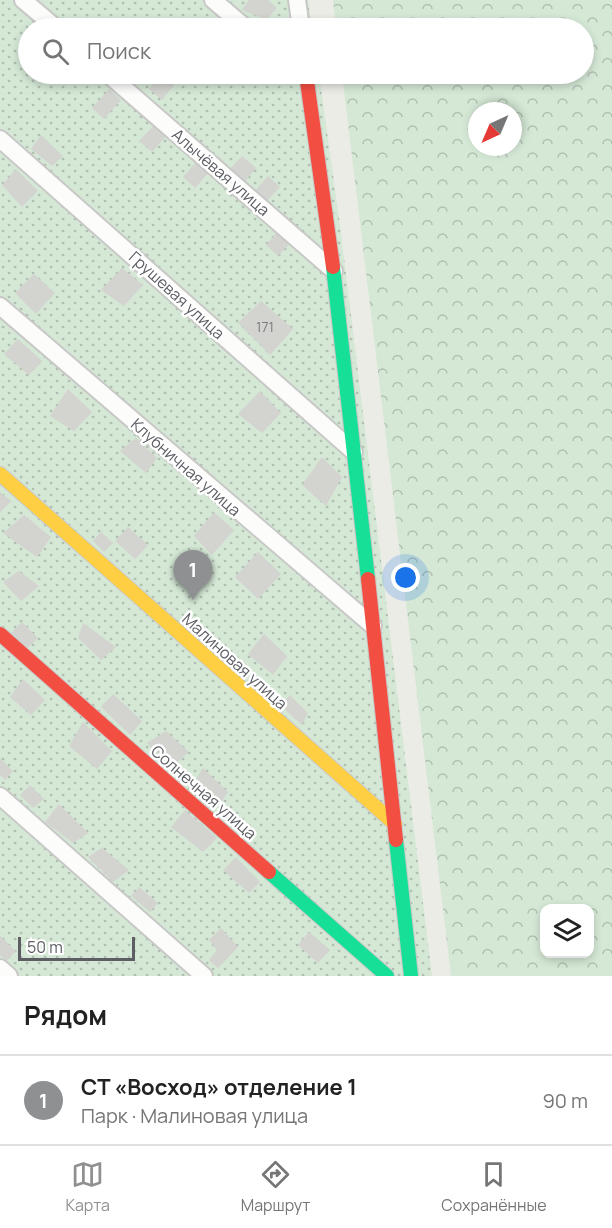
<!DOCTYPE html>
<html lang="ru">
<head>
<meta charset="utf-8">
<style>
	:root { --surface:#fff; --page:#f6f6f6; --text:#222; --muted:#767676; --line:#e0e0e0; --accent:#8e9092 }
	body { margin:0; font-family:Manrope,sans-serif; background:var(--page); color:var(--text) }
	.controls { position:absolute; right:18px; bottom:18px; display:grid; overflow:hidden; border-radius:12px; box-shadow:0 3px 9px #0003 }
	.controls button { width:54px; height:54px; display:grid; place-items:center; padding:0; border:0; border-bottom:2px solid var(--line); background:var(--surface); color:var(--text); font:30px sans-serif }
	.compass { position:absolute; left:468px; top:102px; width:54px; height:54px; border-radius:50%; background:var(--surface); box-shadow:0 3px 9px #0003; rotate:224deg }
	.scale { position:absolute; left:18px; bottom:15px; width:117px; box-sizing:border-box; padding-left:6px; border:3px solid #5c5e64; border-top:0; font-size:16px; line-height:21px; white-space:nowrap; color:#5c5e64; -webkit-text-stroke:4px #fff; paint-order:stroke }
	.you { position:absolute; left:406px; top:578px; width:21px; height:21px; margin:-15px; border:4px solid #fff; border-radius:50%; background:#1a73e8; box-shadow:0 0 0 9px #1a73e833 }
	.badge { display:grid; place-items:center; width:39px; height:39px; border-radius:50%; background:var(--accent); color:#fff; font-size:20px; font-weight:700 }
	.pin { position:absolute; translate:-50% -50px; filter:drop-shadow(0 2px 3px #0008) }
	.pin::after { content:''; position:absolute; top:32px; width:21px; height:18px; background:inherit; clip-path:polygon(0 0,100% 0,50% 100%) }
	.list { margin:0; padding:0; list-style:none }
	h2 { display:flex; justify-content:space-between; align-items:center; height:78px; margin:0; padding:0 24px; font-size:26px }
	h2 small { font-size:20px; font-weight:400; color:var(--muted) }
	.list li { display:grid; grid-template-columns:39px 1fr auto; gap:18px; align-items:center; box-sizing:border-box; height:90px; padding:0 24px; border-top:2px solid var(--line) }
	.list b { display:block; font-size:22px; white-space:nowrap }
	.list p { margin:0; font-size:20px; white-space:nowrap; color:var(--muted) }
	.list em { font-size:20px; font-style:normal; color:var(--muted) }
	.icon { flex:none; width:33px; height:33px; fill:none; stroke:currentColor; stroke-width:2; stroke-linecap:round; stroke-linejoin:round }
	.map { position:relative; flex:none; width:612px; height:976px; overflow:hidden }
	.search { position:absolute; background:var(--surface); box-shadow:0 3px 9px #0003; left:18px; right:18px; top:18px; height:66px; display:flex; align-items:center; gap:15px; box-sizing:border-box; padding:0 21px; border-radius:33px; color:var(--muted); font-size:22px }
	.sheet { height:168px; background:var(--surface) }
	nav { display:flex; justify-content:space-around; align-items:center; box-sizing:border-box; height:84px; border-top:2px solid var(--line); background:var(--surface); font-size:16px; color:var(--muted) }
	nav a { display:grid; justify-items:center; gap:3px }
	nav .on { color:var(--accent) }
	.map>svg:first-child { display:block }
</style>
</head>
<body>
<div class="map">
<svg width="612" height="976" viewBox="0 0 612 976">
	<defs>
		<pattern id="forest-crowns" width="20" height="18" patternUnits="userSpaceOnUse" patternTransform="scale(1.5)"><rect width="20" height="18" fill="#d5e8d6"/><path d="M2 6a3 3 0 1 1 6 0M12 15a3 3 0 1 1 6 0" fill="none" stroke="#b0bfb1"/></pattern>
		<pattern id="park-dots" width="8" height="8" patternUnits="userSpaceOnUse" patternTransform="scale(1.5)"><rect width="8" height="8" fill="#d5e8d6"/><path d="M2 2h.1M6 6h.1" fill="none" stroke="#b0bfb1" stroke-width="1.8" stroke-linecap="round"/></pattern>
	</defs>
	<rect width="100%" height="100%" fill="#ecece6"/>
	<path fill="url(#forest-crowns)" fill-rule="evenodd" d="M333,0h279v976h-161l-109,-902h242v-46h-248zM477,111h36v36h-36zM544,908h46v46h-46z"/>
	<path fill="url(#park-dots)" d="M0,0h308l4,28h-284v46h291l21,151 92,751h-432z"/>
	<g fill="#d3d3d0">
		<path d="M249,0h19l9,8 -11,12 -24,-10z"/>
		<path d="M87,17l13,11h-23z"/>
		<path d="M54,74h22l-10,11z"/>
		<path d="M162,74l12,11 -12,15 -13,-11z"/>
		<path d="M109,89l12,11 -17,19 -12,-11z"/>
		<path d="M154,125l12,11 -14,16 -13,-11z"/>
		<path d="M41,135l22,21 -11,10 -21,-17z"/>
		<path d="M242,156l14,12 -12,15 -15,-13z"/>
		<path d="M197,161l12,11 -14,16 -12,-11z"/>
		<path d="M16,169l22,22 -16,16 -20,-22z"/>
		<path d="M268,176l12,11 -13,14 -12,-10z"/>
		<path d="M278,231l13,11 -13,14 -12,-11z"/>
		<path d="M122,268l21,17 -19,21 -23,-16z"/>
		<path d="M34,274l21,19 -19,21 -21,-21z"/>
		<path d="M261,301l32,28 -23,26 -32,-32z"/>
		<path d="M18,339l24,22 -13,14 -25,-21z"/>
		<path d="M68,389l24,23 -18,19 -24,-15z"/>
		<path d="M260,391l21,22 -19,20 -24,-19z"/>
		<path d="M136,438l21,20 -11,15 -26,-22z"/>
		<path d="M322,457l20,20 -16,29 -24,-21z"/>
		<path d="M0,492l11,9 -11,12z"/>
		<path d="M214,512l20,18 -22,25 -18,-19z"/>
		<path d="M24,515l27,22 -14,20 -34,-24z"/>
		<path d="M128,527l20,18 -13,14 -20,-18z"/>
		<path d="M101,532l12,11 -9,9 -11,-11z"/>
		<path d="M258,552l23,22 -23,25 -23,-22z"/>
		<path d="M19,571l20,15 -18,15 -18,-19z"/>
		<path d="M22,622l16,16 -10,10 -17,-15z"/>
		<path d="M83,623l33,24 -15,13 -23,-22z"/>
		<path d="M264,634l23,22 -14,19 -25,-21z"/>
		<path d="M23,679l22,21 -14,15 -21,-18z"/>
		<path d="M113,694l29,27 -12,14 -29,-28z"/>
		<path d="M290,695l18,18 -6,12 -22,-20z"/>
		<path d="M83,722l29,29 -15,18 -28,-23z"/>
		<path d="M166,731l23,21 -18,16 -24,-25z"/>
		<path d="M0,758l13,13 -8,9 -5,-5z"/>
		<path d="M203,768l25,24 -10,15 -25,-23z"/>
		<path d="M30,785l14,14 -11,9 -13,-13z"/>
		<path d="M59,804l29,29 -15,10 -28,-21z"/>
		<path d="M185,810l32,28 -14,14 -32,-25z"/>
		<path d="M102,848l27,22 -16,12 -25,-25z"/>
		<path d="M236,857l24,25 -11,11 -26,-23z"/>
		<path d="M139,887l19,16 -8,9 -19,-16z"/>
		<path d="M221,928l17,19 -20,21 -9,-8 8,-10 -8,-10z"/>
		<path d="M309,932l21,18 -12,13 -20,-18z"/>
		<path d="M0,936l16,15 -10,10 -6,-6z"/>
	</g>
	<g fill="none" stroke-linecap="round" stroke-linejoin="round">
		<defs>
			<g id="street">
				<path d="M23,0l33,28"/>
				<path d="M213,0l33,28"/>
				<path d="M297,0l4,28"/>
				<path d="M108,74l226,197"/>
				<path d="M0,139l354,313"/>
				<path d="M0,306l373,320"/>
				<path d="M0,796l204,180"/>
				<path d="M0,968l9,8"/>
			</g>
			<g id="fast">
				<path d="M333,267l35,312"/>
				<path d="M396,840l15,136"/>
				<path d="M269,872l118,104"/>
			</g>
			<path id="slow" d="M0,474l395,350"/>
			<g id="jam">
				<path d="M306,74l27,193"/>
				<path d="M368,579l28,261"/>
				<path d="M0,634l269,238"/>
			</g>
		</defs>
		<use href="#street" stroke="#c8c9c7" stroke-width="20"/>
		<use href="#fast" stroke="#c9c9c8" stroke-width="16"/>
		<use href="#slow" stroke="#c9c9c8" stroke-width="16"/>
		<use href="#jam" stroke="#c9c9c8" stroke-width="16"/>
		<use href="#street" stroke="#fcfcfb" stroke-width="16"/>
		<use href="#fast" stroke="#16e098" stroke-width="14"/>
		<use href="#slow" stroke="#ffcf43" stroke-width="14"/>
		<use href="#jam" stroke="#f24e42" stroke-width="14"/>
	</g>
	<g text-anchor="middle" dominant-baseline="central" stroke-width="5" stroke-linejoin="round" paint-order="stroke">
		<g font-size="14" fill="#7b7c80">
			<text x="265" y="326">171</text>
		</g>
		<g font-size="16" fill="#5c5e64" stroke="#fff">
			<text transform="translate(221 172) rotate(41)">Алычёвая улица</text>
			<text transform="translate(177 295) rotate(42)">Грушевая улица</text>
			<text transform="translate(186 467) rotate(41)">Клубничная улица</text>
			<text transform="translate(235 661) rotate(42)">Малиновая улица</text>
			<text transform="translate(204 792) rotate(41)">Солнечная улица</text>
		</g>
	</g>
</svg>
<div class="controls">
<button><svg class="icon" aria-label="layers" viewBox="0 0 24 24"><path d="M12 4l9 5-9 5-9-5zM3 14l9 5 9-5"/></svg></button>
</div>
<svg class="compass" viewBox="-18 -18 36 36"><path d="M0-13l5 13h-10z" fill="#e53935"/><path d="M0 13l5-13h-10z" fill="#767676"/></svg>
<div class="scale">50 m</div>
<div class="you"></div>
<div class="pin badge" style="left:193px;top:600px">1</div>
<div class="search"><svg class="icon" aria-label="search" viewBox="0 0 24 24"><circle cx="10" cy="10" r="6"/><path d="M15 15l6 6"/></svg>Поиск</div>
</div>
<section class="sheet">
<h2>Рядом<small></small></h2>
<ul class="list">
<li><span class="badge">1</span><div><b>СТ «Восход» отделение 1</b><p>Парк · Малиновая улица</p></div><em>90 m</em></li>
</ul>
</section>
<nav>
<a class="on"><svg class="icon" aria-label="map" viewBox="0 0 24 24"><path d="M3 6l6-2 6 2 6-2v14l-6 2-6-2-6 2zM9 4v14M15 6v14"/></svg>Карта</a>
<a><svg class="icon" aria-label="directions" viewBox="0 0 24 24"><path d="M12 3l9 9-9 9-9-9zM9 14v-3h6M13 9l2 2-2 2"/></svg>Маршрут</a>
<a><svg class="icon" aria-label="saved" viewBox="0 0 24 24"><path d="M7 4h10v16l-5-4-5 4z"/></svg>Сохранённые</a>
</nav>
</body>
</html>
